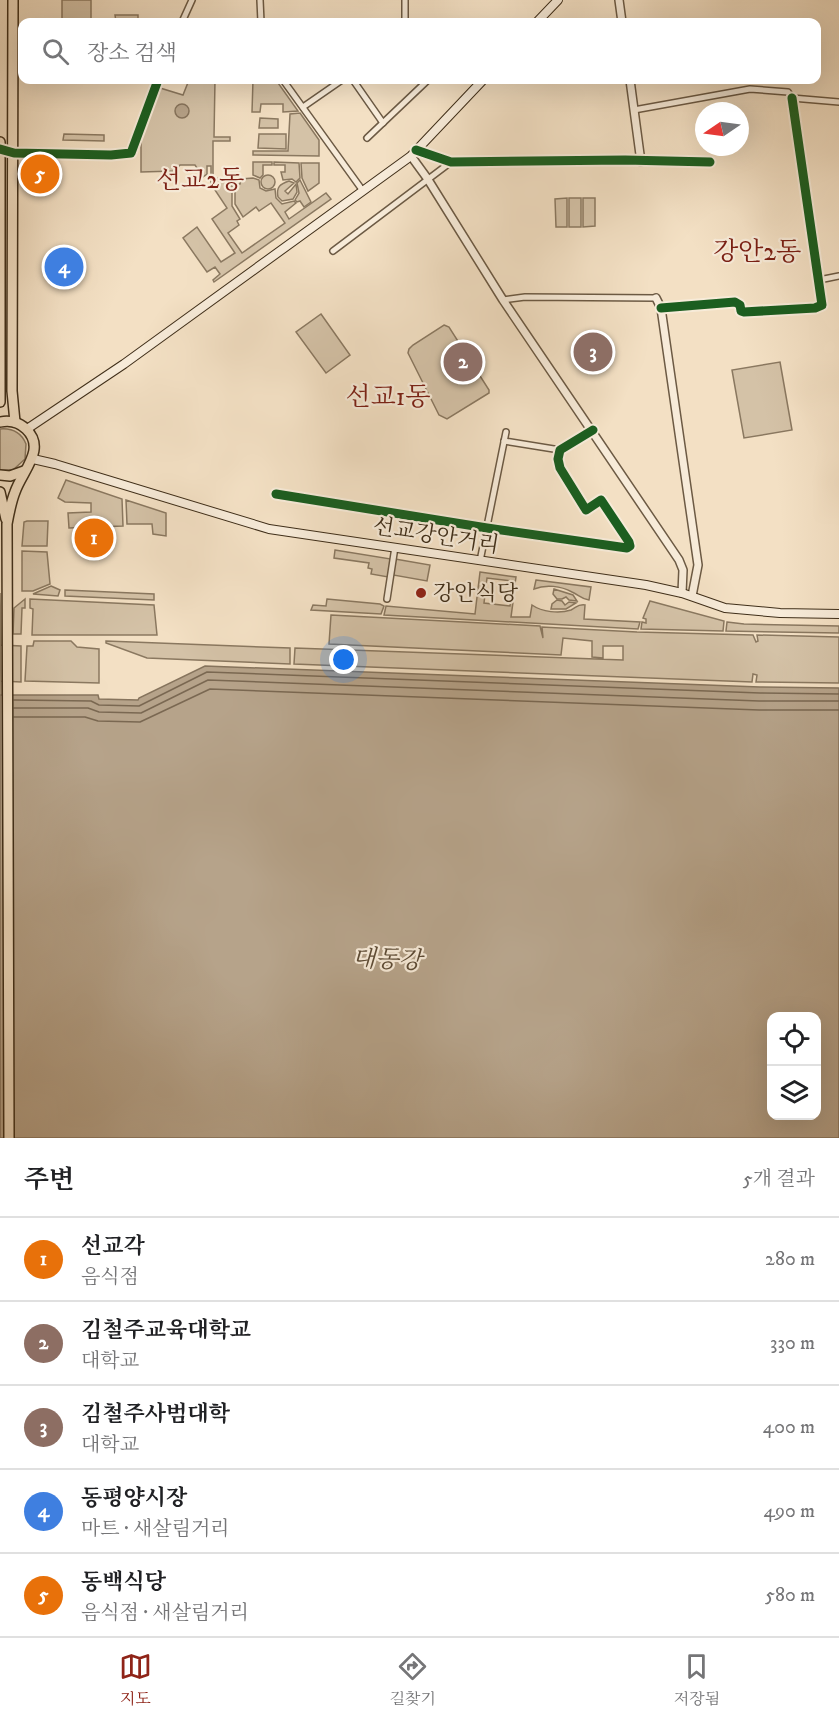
<!DOCTYPE html>
<html lang="ko">
<head>
<meta charset="utf-8">
<style>
	:root { --surface:#fff; --page:#f2f2f2; --text:#202124; --muted:#757577; --line:#e0e0e0; --accent:#8f2418 }
	body { margin:0; font-family:"IM FELL DW Pica","Noto Serif KR",serif; background:var(--page); color:var(--text) }
	.controls { position:absolute; right:18px; bottom:18px; display:grid; overflow:hidden; border-radius:12px; box-shadow:0 6px 24px #0002 }
	.controls button { width:54px; height:54px; display:grid; place-items:center; padding:0; border:0; border-bottom:2px solid var(--line); background:var(--surface); color:var(--text); font:30px sans-serif }
	.compass { position:absolute; left:695px; top:102px; width:54px; height:54px; border-radius:50%; background:var(--surface); box-shadow:0 6px 24px #0002; rotate:257deg }
	.you { position:absolute; left:344px; top:660px; width:21px; height:21px; margin:-15px; border:4px solid #fff; border-radius:50%; background:#1a73e8; box-shadow:0 0 0 9px #1a73e833 }
	.badge { display:grid; place-items:center; width:39px; height:39px; border-radius:50%; background:var(--accent); color:#fff; font-size:20px; font-weight:700 }
	.pin { position:absolute; translate:-50% -50%; border:3px solid #fff; box-shadow:0 2px 6px #0006 }
	.list { margin:0; padding:0; list-style:none }
	h2 { display:flex; justify-content:space-between; align-items:center; height:78px; margin:0; padding:0 24px; font-size:26px }
	h2 small { font-size:20px; font-weight:400; color:var(--muted) }
	.list li { display:grid; grid-template-columns:39px 1fr auto; gap:18px; align-items:center; box-sizing:border-box; height:84px; padding:0 24px; border-top:2px solid var(--line) }
	.list b { display:block; font-size:22px; white-space:nowrap }
	.list p { margin:0; font-size:20px; white-space:nowrap; color:var(--muted) }
	.list em { font-size:20px; font-style:normal; color:var(--muted) }
	.icon { flex:none; width:33px; height:33px; fill:none; stroke:currentColor; stroke-width:2; stroke-linecap:round; stroke-linejoin:round }
	.map { position:relative; flex:none; width:839px; height:1138px; overflow:hidden }
	.search { position:absolute; background:var(--surface); box-shadow:0 6px 24px #0002; left:18px; right:18px; top:18px; height:66px; display:flex; align-items:center; gap:15px; box-sizing:border-box; padding:0 21px; border-radius:12px; color:var(--muted); font-size:22px }
	.sheet { height:498px; background:var(--surface) }
	nav { display:flex; justify-content:space-around; align-items:center; box-sizing:border-box; height:84px; border-top:2px solid var(--line); background:var(--surface); font-size:16px; color:var(--muted) }
	nav a { display:grid; justify-items:center; gap:3px }
	nav .on { color:var(--accent) }
	.map>svg:first-child { display:block }
</style>
</head>
<body>
<div class="map">
<svg width="839" height="1138" viewBox="0 0 839 1138">
	<rect width="100%" height="100%" fill="#f3e0c4"/>
	<filter id="stains"><feTurbulence type="fractalNoise" baseFrequency=".00333" numOctaves="4"/><feColorMatrix values="0 0 0 0 .2 0 0 0 0 .09 0 0 0 0 .02 0 0 0 .5 -.17"/></filter>
	<radialGradient id="worn" r=".72"><stop offset=".6" stop-color="#630" stop-opacity="0"/><stop offset="1" stop-color="#630" stop-opacity=".3"/></radialGradient>
	<g fill="#d4c2a7" stroke="#8a7860" stroke-width="1.5">
		<rect x="62" y="0" width="29" height="22"/>
		<path d="M115,15h23v7h-22z"/>
		<path d="M189,80h26l-1,57h16v4h-17v37l14,1v5h5v22l8,13 -3,2 2,4 -11,8 14,20 43,-30 -14,-20 -12,8 -3,-4 -13,10 -8,-13v-20h5l1,-5 12,-1 6,2 1,8 6,3 9,-2 1,9 6,6 12,-3 2,2 -11,9 4,7 37,-26 5,6 -117,83 -1,-2 7,-6 -5,-7 -8,5 -24,-34 14,-11 24,35 14,-9 -23,-34 15,-11 -16,-24v-18h-4v8l-4,3 -8,-12h-15l-5,6 -34,1v-34l19,-50 23,7z"/>
		<path d="M253,80h23l22,31 -15,1v-8h-22l-1,8h-8z"/>
		<path d="M300,113l19,27v16l-66,-1v-4h35l2,-37z"/>
		<path d="M260,118l18,1v9h-19z"/>
		<path d="M64,134l40,1v6l-41,-1z"/>
		<path d="M259,134h27v15l-28,-1z"/>
		<path d="M253,162h19v3h-9v10l-3,3 -7,-3z"/>
		<path d="M274,162l25,1 1,15 -4,4 -4,-3 -9,1 -2,-8h4v-7h-11z"/>
		<path d="M301,163h18v20l-11,8 -6,-13z"/>
		<circle cx="268" cy="182" r="7"/>
		<path d="M300,180l11,22 -7,5 -4,-6 -3,1 -2,-2 4,-7 -2,-10z"/>
		<path d="M289,181l5,2 -9,8 3,3 8,-10 1,8 -4,7 -11,2 -4,-4c-2,-10 2,-13 11,-16z"/>
		<path d="M567,198v29h-11l-1,-28z"/>
		<rect x="569" y="198" width="12" height="29"/>
		<path d="M583,198h12v28l-12,1z"/>
		<path d="M321,314l29,41 -24,18 -30,-41z"/>
		<path d="M444,325l5,2 40,63v3l-42,26 -8,-4 -31,-62 1,-4 4,-4z"/>
		<path d="M780,362l12,68 -48,8 -12,-68z"/>
		<path d="M0,429c12,-1 21,3 26,15l-1,15 -12,11h-13z"/>
		<path d="M66,480l56,19 1,27 -54,2 -1,-15 23,-1v-9l-26,-1 -7,-4z"/>
		<path d="M126,500l40,13v23l-13,-2 -1,-10h-25z"/>
		<path d="M27,521h21l-1,25h-25l2,-24z"/>
		<path d="M335,550l56,9 -3,18 -17,-3 1,-5 -4,-1 1,-5 -35,-5z"/>
		<path d="M22,551l25,1 3,32 -17,7h-11z"/>
		<path d="M395,559l35,6 -3,16 -34,-6z"/>
		<path d="M480,572l36,5 -2,14 -2,-1v-9l-25,-3 -3,25 26,3 1,-11h3l-3,22h19l2,-12c10,7 27,9 39,5 6,-3 7,-6 14,-5l-1,14 56,3 -2,7 -254,-14 2,-9 89,8z"/>
		<path d="M536,580l55,7 -2,13c-8,-1 -10,-5 -17,-8 -11,-6 -26,-8 -38,-3z"/>
		<path d="M51,586l9,4 -2,6 -25,-2z"/>
		<path d="M554,589l19,6 4,6 -8,-1 -3,-3 -4,2h-5l-4,-5z"/>
		<path d="M65,590l89,4v6l-89,-4z"/>
		<path d="M0,593l1,52 20,1v36l-20,-1v14z"/>
		<path d="M25,599v9h-3l-1,26h-8l1,-26z"/>
		<path d="M30,599l124,6 3,30h-125l1,-26 -3,-1z"/>
		<path d="M327,599l53,5 4,2 -3,8 -70,-4 2,-5 13,1z"/>
		<path d="M557,600l5,1 3,4 4,-3 7,1 -10,6h-15l1,-5z"/>
		<path d="M650,601l74,20 -1,10 -82,-2 1,-7 4,1v-4l-3,-1z"/>
		<path d="M331,615l209,11 3,12 -1,-11 95,5 116,3 3,7 2,-1 -1,-6 82,2v46l-83,-1 1,-7 -4,-1 -1,8 -458,-18 1,-16 328,12v-14h-20v12l-11,-1v-16l-29,-3 -2,17 -232,-11z"/>
		<path d="M727,622l17,2 95,2v7l-113,-2z"/>
		<path d="M34,641h37l6,6 22,2v34l-74,-2 2,-35h6z"/>
		<path d="M106,641l184,7v16l-143,-6 -41,-15z"/>
	</g>
	<g fill="#b6a38a" stroke="#86745d" stroke-width="1.5" fill-rule="evenodd">
		<circle cx="182" cy="111" r="7"/>
		<path d="M205,666l555,21 79,1v450h-839v-443h98l1,4 39,1 1,-2zM772,1017h44v99h-44z"/>
	</g>
	<g fill="none" stroke-linecap="round" stroke-linejoin="round">
		<g stroke="#7a6852" stroke-width="1.5">
			<path d="M14,700l77,1 8,4 40,1 68,-34 553,21 79,1"/>
			<path d="M14,708h74l11,4 42,1 67,-33 551,21h80"/>
			<path d="M14,717h71l13,4 42,1 70,-33 549,21h80"/>
		</g>
		<defs>
			<g id="minor">
				<path d="M260,0l1,22"/>
				<path d="M405,0v22"/>
				<path d="M182,22l10,-22"/>
				<path d="M468,22h12"/>
				<path d="M283,80l80,111"/>
				<path d="M353,80l30,43"/>
				<path d="M303,107l39,-27"/>
				<path d="M634,110l116,-21 38,3 4,6 47,4"/>
				<path d="M367,138l61,-58"/>
				<path d="M0,149l14,4 97,2 20,-2 27,-73"/>
				<path d="M416,150l35,12 174,-2 85,2"/>
				<path d="M333,251l118,-89"/>
				<path d="M819,280l20,-4"/>
				<path d="M503,300l22,-3 131,1"/>
				<path d="M661,308l74,-6 5,3 1,6 3,1 71,-4 7,-3 -30,-207"/>
				<path d="M504,441l56,9"/>
				<path d="M276,494l211,34 140,20 3,-2 -1,-4 -28,-42 -15,10 -26,-42 -2,-9 2,-9 33,-20"/>
				<path d="M480,561l26,-129"/>
				<path d="M387,599l8,-52"/>
			</g>
			<g id="tertiary">
				<path d="M619,0l3,22"/>
				<path d="M630,80l11,82"/>
				<path d="M411,156l16,22 76,122 176,260 4,10 -1,23"/>
				<path d="M656,298l5,10 37,257 -6,31"/>
			</g>
			<g id="secondary">
				<path d="M537,22l21,-22"/>
				<path d="M27,429l97,-65 287,-208 72,-76"/>
				<path d="M33,459l22,5 214,65 377,56 36,8 43,15 55,5 59,1"/>
			</g>
			<g id="primary">
				<path d="M13,0l-1,391 3,31"/>
				<path d="M0,142v260"/>
				<path d="M0,422c9,-2 19,0 26,7 21,20 -4,42 -11,63 -4,10 -6,21 -8,32l2,614"/>
				<path d="M0,475l10,1 14,-5"/>
				<path d="M0,492l6,27"/>
			</g>
		</defs>
		<use href="#minor" stroke="#6c5a44" stroke-width="8"/>
		<use href="#tertiary" stroke="#6c5a44" stroke-width="10"/>
		<use href="#secondary" stroke="#3f2e19" stroke-width="10"/>
		<use href="#primary" stroke="#3f2e19" stroke-width="12"/>
		<use href="#minor" stroke="#f7ebd9" stroke-width="5"/>
		<use href="#tertiary" stroke="#f7ebd9" stroke-width="7"/>
		<use href="#secondary" stroke="#f7ebd9" stroke-width="8"/>
		<use href="#primary" stroke="#f3e0c4" stroke-width="9"/>
		<defs>
			<g id="cycleway">
				<path d="M0,149l14,4 97,2 20,-2 27,-73"/>
				<path d="M416,150l35,12 174,-2 85,2"/>
				<path d="M661,308l74,-6 5,3 1,6 3,1 71,-4 7,-3 -30,-207"/>
				<path d="M276,494l211,34 140,20 3,-2 -1,-4 -28,-42 -15,10 -26,-42 -2,-9 2,-9 33,-20"/>
			</g>
		</defs>
		<use href="#cycleway" stroke="#f7ebd9" stroke-width="13"/>
		<use href="#cycleway" stroke="#1b5e20" stroke-width="9"/>
	</g>
	<circle fill="#8f2418" stroke="#f7ebd9" stroke-width="2" cx="421" cy="593" r="6"/>
	<g text-anchor="middle" dominant-baseline="central" stroke-width="4.5" stroke-linejoin="round" paint-order="stroke">
		<g font-size="22" fill="#3f2e19" stroke="#f7ebd9">
			<text transform="translate(436 536) rotate(9)">선교강안거리</text>
		</g>
		<g font-size="22" fill="#3f2e19" stroke="#f7ebd9" text-anchor="start">
			<text x="433" y="593">강안식당</text>
		</g>
		<g font-size="24" font-style="italic" fill="#5d4b35" stroke="#f7ebd9">
			<text transform="translate(387 960) rotate(2)">대동강</text>
		</g>
		<g font-size="26" fill="#7a1f14" stroke="#f7ebd9">
			<text x="200" y="180">선교2동</text>
			<text x="757" y="252">강안2동</text>
			<text x="388" y="397">선교1동</text>
		</g>
	</g>
	<rect width="100%" height="100%" filter="url(#stains)"/>
	<rect width="100%" height="100%" fill="url(#worn)"/>
</svg>
<div class="controls">
<button><svg class="icon" aria-label="locate" viewBox="0 0 24 24"><circle cx="12" cy="12" r="6"/><path d="M12 2v4M12 18v4M2 12h4M18 12h4"/></svg></button>
<button><svg class="icon" aria-label="layers" viewBox="0 0 24 24"><path d="M12 4l9 5-9 5-9-5zM3 14l9 5 9-5"/></svg></button>
</div>
<svg class="compass" viewBox="-18 -18 36 36"><path d="M0-13l5 13h-10z" fill="#e53935"/><path d="M0 13l5-13h-10z" fill="#757577"/></svg>
<div class="you"></div>
<div class="pin badge" style="left:94px;top:538px;background:#e8710a">1</div>
<div class="pin badge" style="left:463px;top:362px;background:#8d6e63">2</div>
<div class="pin badge" style="left:593px;top:352px;background:#8d6e63">3</div>
<div class="pin badge" style="left:64px;top:267px;background:#3f7fe0">4</div>
<div class="pin badge" style="left:40px;top:174px;background:#e8710a">5</div>
<div class="search"><svg class="icon" aria-label="search" viewBox="0 0 24 24"><circle cx="10" cy="10" r="6"/><path d="M15 15l6 6"/></svg>장소 검색</div>
</div>
<section class="sheet">
<h2>주변<small>5개 결과</small></h2>
<ul class="list">
<li><span class="badge" style="background:#e8710a">1</span><div><b>선교각</b><p>음식점</p></div><em>280 m</em></li>
<li><span class="badge" style="background:#8d6e63">2</span><div><b>김철주교육대학교</b><p>대학교</p></div><em>330 m</em></li>
<li><span class="badge" style="background:#8d6e63">3</span><div><b>김철주사범대학</b><p>대학교</p></div><em>400 m</em></li>
<li><span class="badge" style="background:#3f7fe0">4</span><div><b>동평양시장</b><p>마트 · 새살림거리</p></div><em>490 m</em></li>
<li><span class="badge" style="background:#e8710a">5</span><div><b>동백식당</b><p>음식점 · 새살림거리</p></div><em>580 m</em></li>
</ul>
</section>
<nav>
<a class="on"><svg class="icon" aria-label="map" viewBox="0 0 24 24"><path d="M3 6l6-2 6 2 6-2v14l-6 2-6-2-6 2zM9 4v14M15 6v14"/></svg>지도</a>
<a><svg class="icon" aria-label="directions" viewBox="0 0 24 24"><path d="M12 3l9 9-9 9-9-9zM9 14v-3h6M13 9l2 2-2 2"/></svg>길찾기</a>
<a><svg class="icon" aria-label="saved" viewBox="0 0 24 24"><path d="M7 4h10v16l-5-4-5 4z"/></svg>저장됨</a>
</nav>
</body>
</html>
